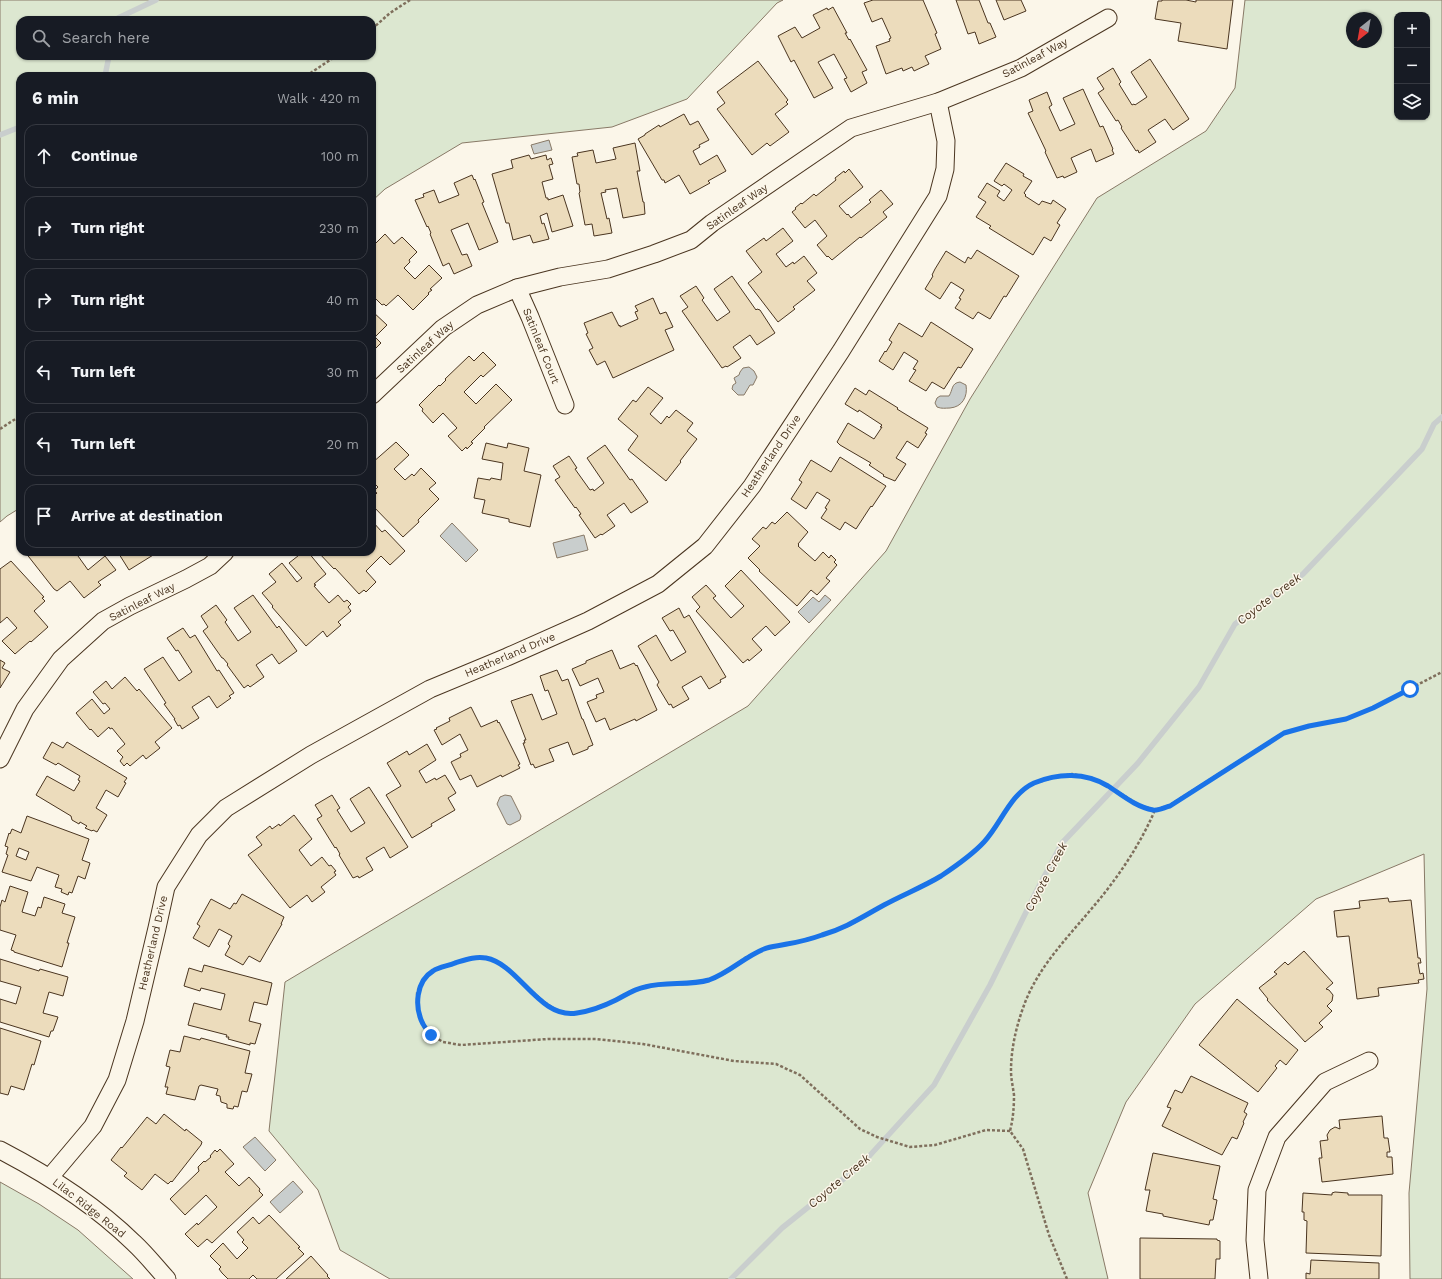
<!DOCTYPE html>
<html lang="en">
<head>
<meta charset="utf-8">
<style>
	:root { --surface:#171b24; --page:#20242c; --text:#f1f3f6; --muted:#9ea1a6; --line:#363941 }
	body { margin:0; font-family:"Work Sans",sans-serif; background:var(--page); color:var(--text) }
	.controls { position:absolute; right:12px; top:12px; display:grid; overflow:hidden; border-radius:8px; box-shadow:0 1px 3px #0004 }
	.controls button { width:36px; height:36px; display:grid; place-items:center; padding:0; border:0; border-bottom:1px solid var(--line); background:var(--surface); color:var(--text); font:20px sans-serif }
	.compass { position:absolute; left:1346px; top:12px; width:36px; height:36px; border-radius:50%; background:var(--surface); box-shadow:0 1px 3px #0004; rotate:211deg }
	.stop { position:absolute; width:12px; height:12px; margin:-9px; border:3px solid #1a73e8; border-radius:50%; background:#fff }
	.stop.end { background:#1a73e8; border-color:#fff; box-shadow:0 1px 4px #0008 }
	.list { margin:0; padding:0; list-style:none }
	h2 { display:flex; justify-content:space-between; align-items:center; height:52px; margin:0; padding:0 16px; font-size:17px }
	h2 small { font-size:13px; font-weight:400; color:var(--muted) }
	.list li { display:grid; grid-template-columns:26px 1fr auto; gap:12px; align-items:center; box-sizing:border-box; height:64px; margin:0 8px 8px; padding:0 8px; border:1px solid var(--line); border-radius:12px }
	.list b { display:block; font-size:15px; white-space:nowrap }
	.list em { font-size:13px; font-style:normal; color:var(--muted) }
	.icon { flex:none; width:22px; height:22px; fill:none; stroke:currentColor; stroke-width:2; stroke-linecap:round; stroke-linejoin:round }
	.map { position:relative; flex:none; width:1442px; height:1279px; overflow:hidden }
	.search { position:absolute; background:var(--surface); box-shadow:0 1px 3px #0004; left:16px; top:16px; width:360px; height:44px; display:flex; align-items:center; gap:10px; box-sizing:border-box; padding:0 14px; border-radius:12px; color:var(--muted); font-size:15px }
	.panel { position:absolute; background:var(--surface); box-shadow:0 1px 3px #0004; left:16px; top:72px; width:360px; height:484px; border-radius:12px }
	.map>svg:first-child { display:block }
</style>
</head>
<body>
<div class="map">
<svg width="1442" height="1279" viewBox="0 0 1442 1279">
	<rect width="100%" height="100%" fill="#fbf6e9"/>
	<g fill="#dce7d0" stroke="#887966" fill-rule="evenodd">
		<path d="M0,0h783l-6,3 -90,96 -75,28 -150,16 -77,46 -13,12v-125h-352v432l-13,8 -7,6zM20,20h352v36h-352z"/>
		<path d="M1245,0h197v1279h-32l-1,-86 18,-204 -3,-135 -108,45 -121,105 -69,98 -38,91 20,86h-718l-50,-29 -22,-60 -49,-59 16,-149 463,-276 138,-155 84,-152 127,-201 109,-67 29,-43zM1397,15h30v102h-30zM1352,18h24v24h-24z"/>
		<path d="M0,1182l39,22 39,26 55,49h-133z"/>
	</g>
	<g fill="#c9cecd" stroke="#887966">
		<path d="M549,140l3,10 -18,4 -3,-9z"/>
		<path d="M749,367l5,4 3,6 -4,8h-3l-6,10h-6l-6,-6 1,-4 3,-2 -2,-5 5,-3 1,-3 3,-4z"/>
		<path d="M960,382l6,3c2,12 -4,22 -16,23 -5,0 -8,1 -13,-1l-2,-4 2,-5 3,-2h9c4,-6 2,-13 11,-14z"/>
		<path d="M452,523l26,27 -12,12 -26,-26z"/>
		<path d="M584,535l4,15 -31,8 -4,-15z"/>
		<path d="M825,595l6,5 -22,23 -11,-11 15,-15 6,5z"/>
		<path d="M505,795l6,1 10,20 -1,4 -10,5 -3,-1 -10,-20 3,-7z"/>
		<path d="M255,1137l21,23 -11,11 -22,-24z"/>
		<path d="M293,1181l10,11 -23,21 -10,-11z"/>
	</g>
	<g fill="none" stroke-linecap="round" stroke-linejoin="round">
		<g stroke="#c9cecd" stroke-width="5.5">
			<path d="M118,20v-2l38,-18"/>
			<path d="M105,76l4,-20"/>
			<path d="M0,135l20,-8"/>
			<path d="M731,1279l51,-51 80,-64 72,-79 56,-100 47,-95 25,-47 76,-80 61,-76 36,-63 68,-50 119,-125 12,-25 8,-7"/>
		</g>
	</g>
	<g fill="#ecdcbc" stroke="#4a3520" fill-rule="evenodd">
		<path d="M873,0h50l14,33 -2,1 6,15 -16,7 4,8 -15,7 -2,-4 -9,4 -1,-3 -16,6 -10,-28 14,-5 -1,-2 2,-1 -9,-20 -10,4 -8,-19z"/>
		<path d="M956,0h23l9,23h2l6,14 -17,7 -4,-12 -7,2z"/>
		<path d="M996,0h25l5,11 -22,9z"/>
		<path d="M1162,0h24l10,2v-2h37l-6,49 -49,-8 3,-18 -26,-4 3,-18h4z"/>
		<path d="M833,7l14,26h-2l4,7 1,-1 17,31 -5,2 5,11 -16,9 -7,-13 3,-1 -13,-24 -16,8 15,26 -19,10 -20,-38 -3,2 -13,-26 17,-9 7,11 18,-10 -7,-13 14,-7 1,2z"/>
		<path d="M1150,59l39,60 -16,11 -8,-11 -17,11 8,12 -17,11 -1,-3 -2,1 -15,-23 1,-1 -4,-7 -2,1 -18,-28 6,-4 -7,-11 16,-10 8,14 -2,2 13,21 2,-1 1,1 12,-8 -16,-25z"/>
		<path d="M758,61l30,39 -2,2 2,2 -13,10 14,18 -19,14 -3,-3 -15,12 -35,-46 8,-6 -8,-11z"/>
		<path d="M1083,89l17,38 3,-1 10,23 -1,1 2,4 -18,8 -5,-13 -20,9 6,14 -13,6 -1,-2 -6,2 -12,-26 1,-1 -18,-38 5,-2 -4,-11 18,-8 5,13 -3,2 11,24 15,-7 -12,-26z"/>
		<path d="M684,114l6,11 8,-4 11,19 -10,5 1,2 -7,4 7,14 17,-10 9,16 -18,10 2,2 -20,11 -11,-19 -14,8 -1,-3h-2l-24,-41 7,-4v-1l14,-9 1,2z"/>
		<path d="M635,143l5,28h-3l6,31h1l1,12 -22,4 -6,-30 -12,2 1,2 -5,1 6,26 2,-1 3,15 -18,3 -2,-12 -7,1 -6,-32 1,-1 -1,-8h-2l-5,-27 6,-1 -1,-3 16,-3 3,13 20,-4 -3,-11z"/>
		<path d="M529,155l2,4 15,-4 1,5 4,-2 2,6 -4,1 4,14 -11,3 4,16h2v2l15,-5 10,31 -21,6 -5,-19 -7,3 2,8 2,-1 5,16 -16,4 -3,-8 -17,5 -4,-17h-3l-14,-49 21,-6 -2,-8z"/>
		<path d="M1006,163l18,11 -1,2 9,5 -8,12 2,2 -1,1 14,9 3,-4 9,3 2,-4 13,9 -9,14 3,2 -9,16 -7,-4 -11,18 -44,-27 2,-2 -15,-9 10,-15 -8,-5 9,-14 13,8 -3,5 7,5 8,-11 -8,-6 -2,2 -8,-5z"/>
		<path d="M849,169l14,18 -24,19 8,9 1,-1 3,4 20,-16 -2,-2 12,-10 12,14 -10,8 4,5 -26,21 -1,-1 -28,23 -4,-4 -1,1 -10,-12 10,-9 -12,-16 -10,8 -13,-16 4,-3 -1,-1 6,-5 1,1 12,-10 2,2 20,-16 -1,-2 9,-7 1,2z"/>
		<path d="M472,175l2,5 1,-1 9,23 -2,1 16,39 -19,8 -11,-27 -17,7 11,25 5,-1 5,12 -18,8 -5,-11 -6,3 -13,-32 1,-1 -3,-7 -1,1 -12,-27 9,-3 -1,-3 11,-4 5,13 20,-8 -5,-12z"/>
		<path d="M783,228l10,13 -17,13 10,13 7,-5 1,2 10,-8 13,17 -10,8 8,9 -22,17 2,2 -17,13 -30,-39 14,-11 -16,-21 18,-13 2,3z"/>
		<path d="M385,234l9,10 8,-7 15,15 -8,8 1,2 -6,6 11,11 14,-14 13,13 -12,11 2,1 -4,3 1,1 -16,16 -15,-15 -12,11 -2,-2 -2,1 -10,-10v-48z"/>
		<path d="M977,250l42,26 -13,21 -2,-1 -14,23 -12,-7 -5,7 -18,-11 6,-9 -2,-1 5,-8 -13,-8 -11,17 -15,-10 8,-13 -1,-1 3,-6 11,-18 19,12 3,-6 3,2z"/>
		<path d="M732,276l24,34 1,-1 3,1 15,23 -18,12 -7,-10 -17,12 8,11 -14,9 -1,-1 -4,2 -40,-57 6,-4 -8,-11 16,-10 8,12 -2,2 15,21 13,-9 -16,-23z"/>
		<path d="M653,298l7,16 6,-2 7,15 -8,3 9,20 -61,28 -8,-17 -8,4 -8,-15 4,-2 -7,-14 2,-1 -4,-10 28,-11 7,14 1,-1v2l18,-8 -3,-7 3,-1 -3,-5z"/>
		<path d="M372,311l15,14 -12,12 6,6 -9,9z"/>
		<path d="M931,322l42,27 -12,19 -3,-1 -14,22 -12,-7 -6,9 -17,-10 7,-11 -3,-1 5,-8 -14,-9 -11,18 -14,-9 6,-10 1,1 6,-10 -3,-2 10,-17 23,14z"/>
		<path d="M483,352l13,13 -13,12 -2,-2 -17,17 12,12 20,-20 16,16 -28,27 1,1 -14,14 2,1 -6,6 -1,-2 -4,4 -14,-15 9,-8 -14,-15 -10,10 -11,-12 1,-2 -4,-4 20,-20 1,1 6,-6 -1,-1 24,-23 5,5z"/>
		<path d="M648,387l15,11 -13,16 11,10 6,-8 2,2 7,-8 17,13 -6,8 10,8 -17,22 1,1 -15,19 -38,-31 10,-14 -20,-17 15,-19 3,2z"/>
		<path d="M855,388l11,7 3,-5 29,18 -1,1 31,19 -3,5 2,1 -9,14 -11,-7 -11,17 10,6 -11,17 -12,-5 1,-1 -15,-10 2,-2 -31,-18 -3,-3 11,-19 26,16 8,-12h-2l2,-2 -23,-15 -1,2 -13,-8z"/>
		<path d="M396,442l13,13 -15,14 11,11 7,-6 2,2 7,-8 15,15 -7,6 10,10 -21,21 1,2 -16,15 -31,-32v-7l5,-5 -3,-2 4,-4 -6,-6v-18z"/>
		<path d="M486,443l21,5 1,-5 21,5 -5,23 17,4 -11,52 -21,-5v-3l-27,-6 3,-13 -11,-2 4,-20 12,2 1,-2 10,2 2,-17 -21,-4z"/>
		<path d="M605,445l25,35 2,-1 16,23 -17,11 -7,-10 -17,12 8,11 -13,9 -1,-1 -6,4 -16,-23 2,-1 -5,-7 -1,1 -20,-28 5,-3 -7,-11 16,-10 8,12 -2,1 15,21 3,-1 1,2 10,-8 -17,-25z"/>
		<path d="M840,457l46,29 -14,21 -1,-1 -15,23 -11,-7 -5,8 -19,-12 6,-9 -2,-1 5,-8 -13,-8 -11,17 -15,-10 11,-17 -3,-2 12,-20 20,12z"/>
		<path d="M787,512l21,20 -10,12 1,1 -1,1 17,15 8,-9 6,6 2,-3 5,5 -2,2 3,3 -11,13 4,3 -13,14 -6,-5 -14,16 -38,-35 1,-1 -12,-12 12,-12 -8,-7 11,-12 3,2 6,-7 3,2z"/>
		<path d="M372,521l10,11 3,-2 20,21 -15,14 -9,-9 -15,15 10,11 -10,10 -2,-2 -5,4 -24,-26 -1,1 -16,-17h54z"/>
		<path d="M25,552h58l-5,4 10,14 17,-14 11,14 -18,12 3,3 -17,13 -14,-17 -13,10 -3,-2z"/>
		<path d="M122,552h36l-29,18 -10,-16z"/>
		<path d="M303,552h5l18,22 -12,10 2,1 -2,1 15,17 9,-8 6,7 3,-2 4,4 -3,3 3,4 -13,11 3,3 -14,12 -4,-6 -17,15 -34,-39 1,-1 -11,-13 14,-11 -7,-8 13,-11 15,19 5,-4 -13,-15z"/>
		<path d="M11,561l33,36 -2,1 3,3 -11,10 14,16 -17,15 -1,-1 -15,13 -13,-13 15,-13 -10,-11 -7,6v-54z"/>
		<path d="M741,570l49,52 -15,14 -9,-10 -14,13 10,11 -13,11 -1,-2 -5,4 -47,-52 4,-4 -8,-10 14,-12 10,11 -3,2 18,20 13,-12 -19,-20z"/>
		<path d="M253,595l24,33 2,-2 18,25 -18,13 -7,-10 -16,11 8,12 -14,10 -2,-2 -4,3 -17,-23 1,-1 -5,-6h-1l-19,-27 5,-4 -7,-11 15,-11 11,15 -2,2 13,19 13,-9 -17,-24z"/>
		<path d="M679,608l5,10 5,-3 37,62 -6,3 1,2 -12,7 -8,-13 -19,11 7,12 -16,9 -2,-4 -2,1 -12,-20 2,-3 -21,-36 18,-11 15,26 15,-9 -13,-22 -3,1 -8,-13z"/>
		<path d="M183,628l7,10 5,-3 22,36 2,-1 15,23 -5,3 2,2 -14,10 -8,-12 -17,11 7,11 -17,11 -2,-4 -2,1 -4,-7h1l-11,-15 2,-1 -22,-34 19,-12 16,24 13,-9 -14,-22 -2,1 -9,-13z"/>
		<path d="M612,650l8,19 14,-6 2,3 1,-1 20,45 -21,11 -1,-2 -25,11 -5,-12 -9,4 -9,-20 10,-4 -1,-3 8,-3 -6,-14 -18,8 -8,-17 14,-6v-2z"/>
		<path d="M0,660l5,3 -3,5 8,4 -10,16z"/>
		<path d="M557,670l5,11 6,-2 14,40h1l10,26 -5,2v2l-15,6 -5,-13 -19,7 5,12 -19,7 -2,-4 -2,1 -8,-22h2l-1,-3h2l-15,-39 21,-7 10,26 15,-6 -9,-24 -3,1 -5,-15z"/>
		<path d="M125,677l12,14 2,-2 33,39 -17,14 5,6 -14,11 -3,-4 -13,11 -3,-3 -3,3 -4,-5 3,-4 -6,-6 8,-7 -13,-16 -2,1 -1,-2 -11,10 -7,-8 -1,1 -14,-17 16,-14 12,15 6,-5 -5,-6 -2,1 -10,-12 13,-11 6,8z"/>
		<path d="M471,707l10,20 16,-7 1,3 1,-1 21,42 -2,1 2,3 -18,9 -1,-2 -24,12 -6,-12 -11,5 -9,-18 10,-5 -1,-3 8,-4 -8,-16 -18,11 -8,-15 3,-1 -1,-1 14,-7 -1,-3z"/>
		<path d="M52,742l11,6 4,-6 60,36 -3,4 2,1 -8,14 -12,-7 -10,18 11,7 -10,17 -4,-2 -1,1 -7,-3 2,-2 -7,-4 -1,2 -7,-4 -1,-4 -35,-21 11,-19 27,15 6,-10 -2,-1 2,-4 -22,-13 -2,2 -13,-7z"/>
		<path d="M427,744l9,16 -17,11 7,12 9,-5 1,2 9,-5 11,18 -8,5 7,12 -24,14 1,2 -20,12 -26,-43 15,-9 -14,-23 20,-12 2,4z"/>
		<path d="M369,787l39,60 -18,11 -6,-11 -18,11 7,12 -14,8 -1,-2 -5,2 -14,-23 1,-1 -4,-7 -1,1 -18,-29 5,-3 -7,-11 17,-10 8,13 -3,2 14,22 14,-9 -15,-24z"/>
		<path d="M294,815l18,24 -13,11 12,16 11,-9 7,9 2,-1 5,6 -2,1 2,3 -15,12 4,5 -13,10 -5,-7 -17,13 -42,-53 14,-10 -6,-8 14,-11 2,3 7,-5 1,2z"/>
		<path d="M27,816l62,23 -7,21 8,3 -5,16 -7,-3 -6,17 -3,-1 -1,3 -7,-3 1,-3 -7,-2 4,-12 -22,-8 -6,14 -29,-9 6,-17 -2,-1 2,-7 -3,-1 4,-13 1,1 2,-5 9,4zM19,848l10,4 -3,8 -10,-4z"/>
		<path d="M10,886l18,6 -6,20 13,4 3,-9 3,1 3,-11 21,7 -3,9 13,4 -8,26h2l-7,24 -48,-15v-1l-3,-1 5,-15 -16,-5v-23l2,-7 3,2z"/>
		<path d="M242,894l42,23 -3,7h1l-22,38 -11,-6 -6,9 -18,-10 5,-9 -2,-2 4,-8 -13,-7 -10,18 -16,-9 7,-12 -3,-2 14,-25 19,10 4,-6 2,1z"/>
		<path d="M1388,898l1,4 22,-2 7,58h2l1,5h-3l2,11 3,-1 1,6 -6,1 1,3 -41,5 1,8 -22,3 -8,-63 -12,1 -3,-26 26,-3 -1,-7z"/>
		<path d="M1304,951l29,32 -7,6 3,1 4,5 -1,6 -5,5 5,5 -13,12 4,4 -18,15 -38,-42 1,-1 -9,-11 18,-14 -3,-2 11,-10 3,3z"/>
		<path d="M0,959l39,12 1,-2 28,8 -5,19 -14,-4 -6,21 15,4 -5,14h-2l-2,6 -49,-15v-23l16,5 5,-17 -21,-6z"/>
		<path d="M204,965l68,18 -5,22 -13,-3 -5,19 12,3 -6,20 -5,-1v2l-22,-6 1,-2h-3l1,-2 -39,-10 6,-22 27,7 4,-16 -24,-6 -1,3 -16,-5 5,-18 13,4z"/>
		<path d="M1237,999l61,51 -12,15 -6,-5 -5,6 2,2 -19,24 -59,-47z"/>
		<path d="M0,1028l41,13 -7,24 -2,-1 -8,26 -13,-4 -3,9 -8,-2z"/>
		<path d="M184,1036l16,4 1,-2 49,13 -5,22 7,1 -5,18 -5,-1 -4,16 -4,-1 -1,3 -6,-1v-4l-6,-2 -1,-6 -4,-1 2,-6 -17,-4 -2,1 -4,14 -29,-6 2,-7h-3l5,-20 -4,-1 4,-16 10,2z"/>
		<path d="M1191,1076l57,27 -4,9 3,2 -4,8 1,1 -7,16 -5,-2 -10,18 -60,-29 9,-18 -4,-1 8,-17 7,3z"/>
		<path d="M164,1114l21,17 1,-2 16,13 -1,3 -29,37 -1,-1 -3,3 -13,-10 -13,16 -18,-14 3,-3 -16,-13 10,-13 1,1 25,-31 9,7z"/>
		<path d="M1382,1116l2,22h4l2,14h-3v5h5l1,17 -71,8 -3,-24h3l-2,-17 8,-1 -1,-5 3,-5 5,-3 5,2 -1,-9z"/>
		<path d="M220,1149l14,15 -9,8 14,14 10,-9 11,12 -1,2 4,4 -51,48 -5,-4 -9,8 -13,-13 12,-11 1,2 19,-18 -11,-12 -21,20 -15,-16 29,-28 -1,-4 6,-6 1,1 6,-5 -1,-1 5,-6 2,2z"/>
		<path d="M1153,1153l67,13 -7,33 4,1 -4,20h-3l-1,5 -46,-9v-2l-17,-3 4,-21h-5z"/>
		<path d="M1335,1192l13,1v2h34l-1,61 -75,-3 1,-32 -3,-1v-8h-2l1,-19 29,2v-2z"/>
		<path d="M269,1215l31,32 -2,1 6,6 -28,25h-19l-4,-4 -4,4h-21l-6,-6 -3,-4 2,-2 -11,-11 13,-13 14,16 11,-11 -6,-6 2,-2 -7,-8 16,-15 6,7z"/>
		<path d="M1140,1238l77,1v1l3,1v18h-4l-1,20h-75z"/>
		<path d="M311,1256l17,19 -1,1 3,3h-44z"/>
		<path d="M1311,1260l68,3v16h-73v-6l4,1z"/>
	</g>
	<g fill="none" stroke-linecap="round" stroke-linejoin="round">
		<defs>
			<g id="street">
				<path d="M517,288l13,29 35,88"/>
				<path d="M372,395l71,-67 34,-23 40,-17 43,-11 48,-8 46,-15 37,-14 21,-17 139,-95 87,-26 83,-34 87,-50"/>
				<path d="M0,759l25,-50 36,-50 42,-38 27,-15 56,-27 24,-13 15,-14"/>
				<path d="M0,1150c48,25 95,55 134,93 12,11 22,24 33,36"/>
				<path d="M50,1177l43,-51 24,-46 18,-59 22,-93 9,-41 33,-52 27,-27 85,-53 119,-66 77,-32 81,-36 70,-37 47,-38 47,-60 89,-135 97,-155 7,-27 1,-28 -8,-39"/>
				<path d="M1259,1279l-4,-39 2,-50 20,-53 48,-55 44,-21"/>
			</g>
		</defs>
		<use href="#street" stroke="#4a3520" stroke-width="19"/>
		<g stroke="#7f6f5c" stroke-width="2.5" stroke-dasharray="3 2" stroke-linecap="butt">
			<path d="M372,29l18,-16 20,-13"/>
			<path d="M306,76l30,-20"/>
			<path d="M0,429l20,-13"/>
			<path d="M1010,1131l-24,-1 -51,15 -25,2 -33,-10 -17,-8 -60,-54 -24,-11 -42,-3 -91,-17 -47,-5h-48l-87,6 -18,-3 -12,-7 -9,-13 -4,-15 -1,-15 6,-12 10,-9 36,-13 16,-1 14,5 45,40 14,9 15,3 17,-4 25,-10 18,-10 14,-4 13,-2h24l24,-4 17,-7 20,-15 21,-10 30,-6 26,-7 26,-9 36,-21 56,-29 25,-17 19,-17 35,-49 13,-9 20,-6 20,-4 20,4 15,7 32,20 16,5 15,-5 113,-72 26,-7 37,-7 27,-11 69,-36"/>
			<path d="M1067,1279l-18,-44 -26,-86 -13,-18c3,-12 4,-23 4,-36 -1,-8 -3,-16 -3,-24 0,-24 6,-48 15,-71 15,-36 42,-63 67,-93 24,-28 47,-62 62,-97"/>
		</g>
		<use href="#street" stroke="#fbf6e9" stroke-width="17"/>
	</g>
	<g fill="none" stroke-linecap="round" stroke-linejoin="round">
		<path stroke="#1a73e8" stroke-width="5" d="M431,1035c-3,-4 -6,-7 -8,-11 -9,-17 -7,-43 10,-53 6,-4 15,-5 22,-8 10,-3 20,-7 31,-5 33,6 53,62 91,55 14,-2 27,-7 39,-13 10,-5 18,-11 29,-13 21,-6 43,-1 64,-7 20,-7 35,-23 55,-31 7,-3 15,-3 23,-5 12,-2 24,-5 35,-9 24,-7 40,-18 62,-30 18,-10 39,-18 57,-29 15,-10 31,-21 43,-34 17,-18 26,-48 50,-59 24,-10 51,-11 74,3 14,9 28,21 45,24 5,1 12,-3 17,-4l114,-73 25,-7 37,-7 27,-11 37,-19"/>
	</g>
	<g text-anchor="middle" dominant-baseline="central" stroke-width="3" stroke-linejoin="round" paint-order="stroke">
		<g font-size="11" fill="#4a3520" stroke="#fbf6e9">
			<text transform="translate(1035 58) rotate(-28)">Satinleaf Way</text>
			<text transform="translate(737 207) rotate(-35)">Satinleaf Way</text>
			<text transform="translate(541 346) rotate(68)">Satinleaf Court</text>
			<text transform="translate(425 347) rotate(-42)">Satinleaf Way</text>
			<text transform="translate(771 456) rotate(-56)">Heatherland Drive</text>
			<text transform="translate(142 602) rotate(-27)">Satinleaf Way</text>
			<text transform="translate(510 655) rotate(-23)">Heatherland Drive</text>
			<text transform="translate(153 943) rotate(-77)">Heatherland Drive</text>
			<text transform="translate(89 1208) rotate(38)">Lilac Ridge Road</text>
		</g>
		<g font-size="12" font-style="italic" fill="#4a3520" stroke="#fbf6e9">
			<text transform="translate(1269 599) rotate(-37)">Coyote Creek</text>
			<text transform="translate(1046 877) rotate(-62)">Coyote Creek</text>
			<text transform="translate(839 1181) rotate(-40)">Coyote Creek</text>
		</g>
	</g>
</svg>
<div class="controls">
<button>+</button>
<button>−</button>
<button><svg class="icon" aria-label="layers" viewBox="0 0 24 24"><path d="M12 4l9 5-9 5-9-5zM3 14l9 5 9-5"/></svg></button>
</div>
<svg class="compass" viewBox="-18 -18 36 36"><path d="M0-13l5 13h-10z" fill="#e53935"/><path d="M0 13l5-13h-10z" fill="#9ea1a6"/></svg>
<div class="stop" style="left:1410px;top:689px"></div>
<div class="stop end" style="left:431px;top:1035px"></div>
<div class="search"><svg class="icon" aria-label="search" viewBox="0 0 24 24"><circle cx="10" cy="10" r="6"/><path d="M15 15l6 6"/></svg>Search here</div>
<section class="panel">
<h2>6 min<small>Walk · 420 m</small></h2>
<ul class="list">
<li><svg class="icon" aria-label="ahead" viewBox="0 0 24 24"><path d="M12 20V5M6 11l6-6 6 6"/></svg><div><b>Continue</b></div><em>100 m</em></li>
<li><svg class="icon" aria-label="right" viewBox="0 0 24 24"><path d="M7 20v-9h11M14 6l5 5-5 5"/></svg><div><b>Turn right</b></div><em>230 m</em></li>
<li><svg class="icon" aria-label="right" viewBox="0 0 24 24"><path d="M7 20v-9h11M14 6l5 5-5 5"/></svg><div><b>Turn right</b></div><em>40 m</em></li>
<li><svg class="icon" aria-label="left" viewBox="0 0 24 24"><path d="M17 20v-9H6M10 6l-5 5 5 5"/></svg><div><b>Turn left</b></div><em>30 m</em></li>
<li><svg class="icon" aria-label="left" viewBox="0 0 24 24"><path d="M17 20v-9H6M10 6l-5 5 5 5"/></svg><div><b>Turn left</b></div><em>20 m</em></li>
<li><svg class="icon" aria-label="arrive" viewBox="0 0 24 24"><path d="M6 21V4h12l-3 4 3 4H6"/></svg><div><b>Arrive at destination</b></div></li>
</ul>
</section>
</div>
</body>
</html>
